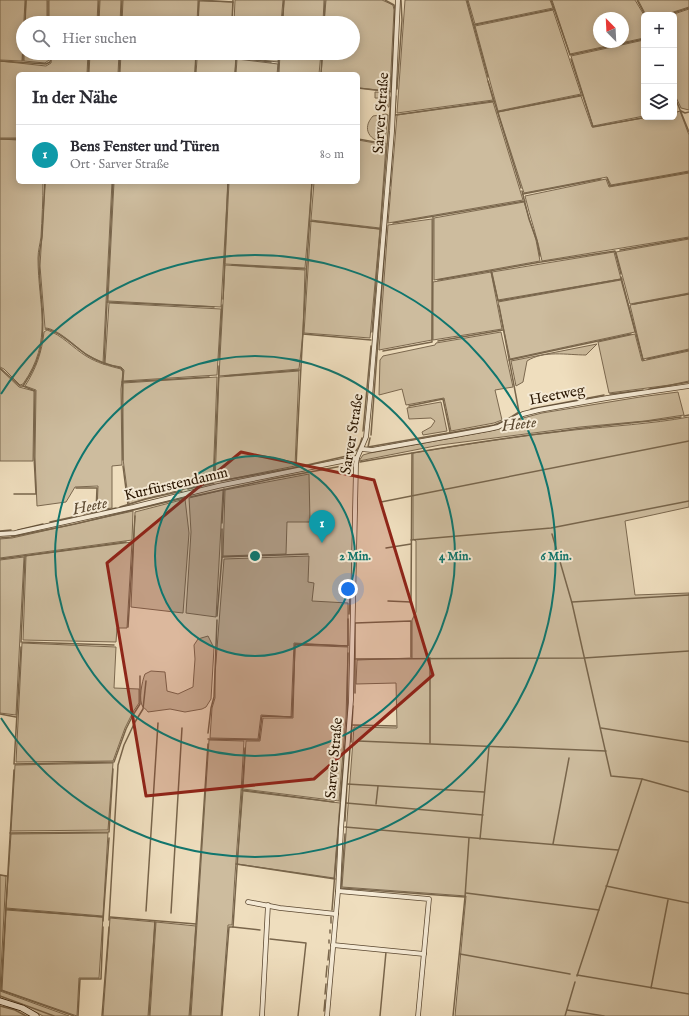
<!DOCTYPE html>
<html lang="de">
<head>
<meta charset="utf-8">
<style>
	:root { --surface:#fff; --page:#f2f2f3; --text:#2b2b33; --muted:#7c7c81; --line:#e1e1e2; --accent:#d93025 }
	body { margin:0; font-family:"IM FELL English",serif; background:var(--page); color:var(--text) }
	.controls { position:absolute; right:12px; top:12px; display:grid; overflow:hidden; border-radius:6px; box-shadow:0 2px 10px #0003 }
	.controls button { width:36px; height:36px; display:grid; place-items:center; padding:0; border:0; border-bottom:1px solid var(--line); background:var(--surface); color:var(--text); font:20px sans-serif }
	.compass { position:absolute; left:593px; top:12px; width:36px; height:36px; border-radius:50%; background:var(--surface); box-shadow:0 2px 10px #0003; rotate:336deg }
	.you { position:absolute; left:348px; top:589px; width:14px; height:14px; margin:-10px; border:3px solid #fff; border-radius:50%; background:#1a73e8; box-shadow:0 0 0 6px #1a73e833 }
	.badge { display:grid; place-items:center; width:26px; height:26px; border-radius:50%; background:var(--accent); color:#fff; font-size:13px; font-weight:700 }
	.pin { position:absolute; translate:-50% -33px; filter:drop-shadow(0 1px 2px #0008) }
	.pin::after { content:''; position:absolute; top:21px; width:14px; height:12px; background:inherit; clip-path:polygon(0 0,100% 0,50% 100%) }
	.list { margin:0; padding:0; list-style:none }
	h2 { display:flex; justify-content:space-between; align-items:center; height:52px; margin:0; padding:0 16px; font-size:17px }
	h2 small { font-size:13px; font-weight:400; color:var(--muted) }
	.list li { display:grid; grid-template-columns:26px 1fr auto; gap:12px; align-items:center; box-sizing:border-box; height:60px; padding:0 16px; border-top:1px solid var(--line) }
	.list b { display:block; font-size:15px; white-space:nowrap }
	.list p { margin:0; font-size:13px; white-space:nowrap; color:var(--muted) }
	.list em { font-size:13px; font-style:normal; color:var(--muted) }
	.icon { flex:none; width:22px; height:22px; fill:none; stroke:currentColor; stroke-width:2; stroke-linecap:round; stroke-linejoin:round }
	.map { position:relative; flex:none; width:689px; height:1016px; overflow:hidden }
	.search { position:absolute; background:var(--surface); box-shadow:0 2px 10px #0003; left:16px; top:16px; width:344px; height:44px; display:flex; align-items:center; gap:10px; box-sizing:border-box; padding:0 14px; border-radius:22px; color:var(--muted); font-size:15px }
	.panel { position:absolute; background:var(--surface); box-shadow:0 2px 10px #0003; left:16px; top:72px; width:344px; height:112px; border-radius:6px }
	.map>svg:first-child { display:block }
</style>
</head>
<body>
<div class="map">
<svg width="689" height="1016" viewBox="0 0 689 1016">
	<rect width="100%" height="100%" fill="#efdebe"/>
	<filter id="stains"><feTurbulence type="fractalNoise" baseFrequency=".005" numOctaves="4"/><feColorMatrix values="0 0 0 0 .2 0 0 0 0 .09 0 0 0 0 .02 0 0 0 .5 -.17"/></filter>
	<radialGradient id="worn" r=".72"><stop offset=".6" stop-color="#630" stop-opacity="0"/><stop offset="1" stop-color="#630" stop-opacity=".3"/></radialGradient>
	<g fill="#cdbc9e" stroke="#7b684f" fill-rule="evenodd">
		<path d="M0,0h25l-3,61 -22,-1z"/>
		<path d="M26,0h21v23h-22z"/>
		<path d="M49,0h49l-1,23h-48z"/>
		<path d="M100,0h21l-1,23h-21z"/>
		<path d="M123,0h75l-1,23h-75z"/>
		<path d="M235,0h48l-2,23h-47z"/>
		<path d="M284,0h40l-1,23h-40z"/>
		<path d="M326,0h56l11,5 1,5 -4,81 -32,-3v-14h-37l2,-21h30v-30h-29z"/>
		<path d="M405,0h61l27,100 -96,13z"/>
		<path d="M468,0h82l3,8 -78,16z"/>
		<path d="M552,0h83l9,15v23l-74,16zM599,18h24v24h-24z"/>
		<path d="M638,0h51v7l-25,8h-18z"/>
		<path d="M199,1l34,1 -1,21h-34z"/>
		<path d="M689,9v101l-8,-2 -7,-15v-78h-3z"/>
		<path d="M553,10l28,84 -83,17 -23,-85z"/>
		<path d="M644,40v76l-51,10 -22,-70z"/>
		<path d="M24,53h25v7l-4,3 -21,-2z"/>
		<path d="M52,53h36l-1,21h-69v64h-18v-77l46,5 5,-3z"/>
		<path d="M90,53h29l-1,21h-29z"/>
		<path d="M121,53h75l-1,21h-75z"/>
		<rect x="197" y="53" width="33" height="4"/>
		<path d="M232,53h47l-1,9 -34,-4h-12z"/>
		<path d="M280,53h41l-2,21h-40z"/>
		<path d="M197,59h39l-1,15h-39z"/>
		<path d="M237,59l41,5 -1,10h-41z"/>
		<path d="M375,92l15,1 -1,14h-1c-3,-7 -6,-9 -13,-9z"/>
		<path d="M581,96l11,31 57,-10h25v-4l6,-2 9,24v36l-78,14 -4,-8 -83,16 -26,-81z"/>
		<path d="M493,102l30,98 -135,23 9,-108z"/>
		<path d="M386,114l2,1 -3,28c-15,-2 -24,-14 -12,-27z"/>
		<path d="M0,139l18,1v42h25c0,18 -1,37 -2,55 -1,7 -3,14 -3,21 0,48 16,82 -15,126l-3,1 -16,-16 -4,-2z"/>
		<path d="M358,140l28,5 -6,83 -69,-8 3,-38h44z"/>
		<path d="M689,173v64l-147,24c-4,-22 -12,-43 -17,-65l81,-17 3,8z"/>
		<path d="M45,182h67l-9,181c-6,-3 -12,-6 -17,-9 -10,-7 -29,-26 -41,-26l-5,-62z"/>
		<path d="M114,182h114l-7,125 -113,-6z"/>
		<path d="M229,182h83l-7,86 -80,-4z"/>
		<path d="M524,202l12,38 4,21 -106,19v-62z"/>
		<path d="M432,219v121l-53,10 9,-125z"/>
		<path d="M311,221l69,8 -10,109 -66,-5z"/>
		<path d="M689,239v54l-59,11 -14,-52z"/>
		<path d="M614,252l7,27 -123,21 -6,-28z"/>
		<path d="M225,265l80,5 -2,64 -4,35 -80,7z"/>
		<path d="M491,272l11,57 -69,11v-58z"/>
		<path d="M621,280l14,52 -125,27 -12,-57z"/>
		<path d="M689,294v55l-46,10 -13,-54z"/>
		<path d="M109,303l112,6 -4,66 -94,6 1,-11 -3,-3 -16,-3z"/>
		<path d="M47,330c15,5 26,18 39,26 11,7 23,10 35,13l2,3 -2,17 1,76 -10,1v42l-15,2 1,-24 -23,1 -9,15 -29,4 -2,-49 1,-67 -11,-4c11,-17 17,-34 19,-54z"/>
		<path d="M501,332l12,55 -18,3 7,30 -8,3 -43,8 -7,-33 -38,7 -4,-16 -23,6 1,-35 3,-4 52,-11 1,-2z"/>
		<path d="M635,334l7,27 47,-10v30l-19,4 -61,8 -11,-51z"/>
		<path d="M597,344l-11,11c-19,0 -42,-5 -59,6l-4,21 -7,4 -5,-25z"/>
		<path d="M0,369l19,18 15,4 -1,70h-33z"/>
		<path d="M299,371l-4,95 -80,16 4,-105z"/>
		<path d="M217,377l-4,105 -68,17 -16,5 -6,-45v-76z"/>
		<path d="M678,392l6,23 -39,6 -65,6 -140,18 -81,16 4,-6 7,-2 125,-23 28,-12 19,-5 98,-16z"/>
		<path d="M441,402l6,29 -24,4 -1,-3 9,-5 4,-6 -4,-3 -22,1 -2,-11z"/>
		<path d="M689,417v90l-64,14 10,74 54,-2v423h-234l11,-120 -124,-9 12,-160 43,1 -1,-45 -40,1 1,-24 55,-2v-38l4,-8v-71l-3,-2v-86c53,-9 107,-17 161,-23 38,-4 77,-6 115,-13z"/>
		<path d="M309,474l1,48h-23l-1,32 -63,2 2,-66z"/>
		<path d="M223,490l-7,127 -30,-4 5,-81 -2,-34z"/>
		<path d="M185,499l4,34 -6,80 -52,-6 4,-95z"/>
		<path d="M133,511l-1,29 -132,18v-19l12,-1z"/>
		<path d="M132,542l-5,86h-10l-1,14 -93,-2 3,-84z"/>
		<path d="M309,556l-1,26 6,1 -2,18 36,2v43l-54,-3 -3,74 -30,-2 -3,24 -48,-1 2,-30 3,-10v-24l9,-115z"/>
		<path d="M24,557l-8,158 -16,-2v-153z"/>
		<path d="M208,636l6,12 -3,51 -5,8 -4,2 -17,3 -15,-3 -22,3c0,-1 -4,-4 -5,-5 -5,-6 -1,-26 2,-33l6,-3 14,1 2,19 11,3 15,-7 2,-28 -1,-14 4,-6z"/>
		<path d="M22,643l94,4 -2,41 25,1v14l-6,9 -8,16 -12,33 -97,1z"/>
		<path d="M295,645l53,2 -2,70 -7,84 -96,-12 3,-48h14l3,-23h30z"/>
		<path d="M209,740l35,1c-3,61 -9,123 -12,184h-4l-7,91h-30z"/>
		<path d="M113,763l-5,67 -97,1 4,-66z"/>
		<path d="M243,791l97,12 -6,75 -97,-14z"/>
		<path d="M108,833l-5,83 -97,-8 5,-74z"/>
		<path d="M0,875l6,1 -6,113z"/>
		<path d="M6,910l97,7 -4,61h-20l-2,38 -75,-26z"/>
		<path d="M110,918l45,4 -7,94h-45z"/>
		<path d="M156,922l40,4 -7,90h-39z"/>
		<path d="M0,991l69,25h-26l-15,-8 -28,-10z"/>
		<path d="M0,1006l21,4 9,6h-30z"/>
	</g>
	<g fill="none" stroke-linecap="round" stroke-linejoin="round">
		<g stroke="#78654b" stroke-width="1.5">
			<path d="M199,0l34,2"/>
			<path d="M467,0l21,77"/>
			<path d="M551,0l19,55 74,-16"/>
			<path d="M637,0l8,15"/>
			<path d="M667,15l22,-7"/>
			<path d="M25,23l1,-23"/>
			<path d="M48,23v-23"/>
			<path d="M98,23l1,-23"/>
			<path d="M121,23l1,-23"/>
			<path d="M198,23l1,-23"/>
			<path d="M232,23l1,-23"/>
			<path d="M282,23l2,-23"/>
			<path d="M324,23l1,-23"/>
			<path d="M474,25l80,-16"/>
			<path d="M196,58l48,1 27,3"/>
			<path d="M231,58v-5"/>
			<path d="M571,59l22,68 54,-10"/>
			<path d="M0,61l46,3 4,-2 1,-9"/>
			<path d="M23,61v-8"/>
			<path d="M88,74l1,-21"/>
			<path d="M119,74l1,-21"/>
			<path d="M195,74l1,-21"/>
			<path d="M235,74l1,-15"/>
			<path d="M278,74l1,-21"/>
			<path d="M321,74l1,-21"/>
			<path d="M488,81l33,107"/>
			<path d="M358,88l33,4 4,-83 -1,-4 -9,-5"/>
			<path d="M397,89l5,-69 -1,-20"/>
			<path d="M674,95l15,37"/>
			<path d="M681,111l4,2 4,-1"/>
			<path d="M497,112l85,-17"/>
			<path d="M395,115l99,-14"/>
			<path d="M0,139h18"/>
			<path d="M358,139l28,5"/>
			<path d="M607,178l3,8 79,-14"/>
			<path d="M390,186l6,-90"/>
			<path d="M522,191l7,28 8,22 3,15"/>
			<path d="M523,194l78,-15"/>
			<path d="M310,221l70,8"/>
			<path d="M393,223l132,-22"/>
			<path d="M620,250l69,-12"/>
			<path d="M232,265l74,4"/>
			<path d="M491,271l7,30 124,-22"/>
			<path d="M621,277l22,83h1"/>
			<path d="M438,280l103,-18 74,-11 6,23"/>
			<path d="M223,299l5,-117"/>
			<path d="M107,302l107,5"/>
			<path d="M634,304l55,-10"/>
			<path d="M45,329c12,0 31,19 42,26 11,7 21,10 34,13l2,3 -1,32 1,57"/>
			<path d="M372,332l19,-235"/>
			<path d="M303,334l68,6"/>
			<path d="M438,341l65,-11"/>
			<path d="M383,351l49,-9 1,-125"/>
			<path d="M219,359l3,-54"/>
			<path d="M647,359l42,-9"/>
			<path d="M509,360l122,-26"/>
			<path d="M104,364l9,-182"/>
			<path d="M0,368l20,18h3c32,-45 16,-77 16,-127 0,-7 2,-14 3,-22 1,-18 2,-37 3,-55"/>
			<path d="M225,376l75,-6"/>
			<path d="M122,382l87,-5"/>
			<path d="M649,389l40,-7"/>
			<path d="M610,394l33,-4"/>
			<path d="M409,406l34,-7 7,33"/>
			<path d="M531,409l73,-14"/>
			<path d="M684,416l5,-1"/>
			<path d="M363,431l8,-85"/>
			<path d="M371,435l18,-242"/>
			<path d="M370,438l-2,9 126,-22 12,-5 13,-8 -20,-106"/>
			<path d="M360,462c67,-12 134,-23 201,-31 40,-6 80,-8 120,-14"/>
			<path d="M123,466l5,39"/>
			<path d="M303,466l48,-11c7,-4 9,-10 11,-17"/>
			<path d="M296,468c4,-96 10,-191 16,-286"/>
			<path d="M214,475l5,-109"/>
			<path d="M221,481l77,-14"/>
			<path d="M76,488h21l-1,24"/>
			<path d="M188,489l26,-6"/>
			<path d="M14,494h22l-2,-38 1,-65 -12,-5"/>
			<path d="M190,497l82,-18 81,-15"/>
			<path d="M381,502l308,-61"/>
			<path d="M120,507l26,-8 36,-8"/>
			<path d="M103,511l13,-3"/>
			<path d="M84,514l12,-2"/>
			<path d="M50,522l27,-6"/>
			<path d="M222,523l2,-34"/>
			<path d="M18,530l25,-6"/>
			<path d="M0,531l11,-1"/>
			<path d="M552,534l20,69 39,173 31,3 47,13"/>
			<path d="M0,538l11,-1 64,-13 109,-26"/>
			<path d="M411,540l140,-12 138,-27"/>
			<path d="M386,548l25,-4"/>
			<path d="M25,556l-4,86 93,3"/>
			<path d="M222,557l86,-3"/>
			<path d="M0,559l126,-17"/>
			<path d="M388,601l23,1 1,-149"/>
			<path d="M572,602l117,-7"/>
			<path d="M349,614l1,-20"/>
			<path d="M217,616l5,-59v-28"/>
			<path d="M128,627l7,-111"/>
			<path d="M21,647l-7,117 100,-2 12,-33 7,-14 7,-11v-28"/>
			<path d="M355,659l229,-1 105,-7"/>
			<path d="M355,693v-70l56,-2v36"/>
			<path d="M0,714l16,3"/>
			<path d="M352,725l44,1"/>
			<path d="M601,728l88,14"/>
			<path d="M208,733l3,-25 3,-11 3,-77"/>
			<path d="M208,739l51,1 3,-24 30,1 3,-73 53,2v-27"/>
			<path d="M358,741l248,10"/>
			<path d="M351,742l2,-36"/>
			<path d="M430,743v-85"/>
			<path d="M347,784l137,8"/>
			<path d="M242,790l92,12"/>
			<path d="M340,802l7,-81 1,-68"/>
			<path d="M346,803l137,12"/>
			<path d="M376,804l2,-18"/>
			<path d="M345,821l2,-37 3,-35"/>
			<path d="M345,827l273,23"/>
			<path d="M10,833l99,-1 4,-63"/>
			<path d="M345,834l-4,54 124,9 4,-59"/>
			<path d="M480,839l9,-92"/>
			<path d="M553,844l16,-86"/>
			<path d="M236,864l99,15"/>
			<path d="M0,875l7,1"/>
			<path d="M606,886l83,17"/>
			<path d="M466,893l133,17"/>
			<path d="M6,909l97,8"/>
			<path d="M332,910l8,-101"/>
			<path d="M146,911l12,-188"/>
			<path d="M171,913l11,-185"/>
			<path d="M110,917l86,7"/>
			<path d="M109,920l9,-155 6,-20 11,-23 8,-13 3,-28"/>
			<path d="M103,921l6,-83"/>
			<path d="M331,923v-6"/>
			<path d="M233,927l27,3"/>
			<path d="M330,933v-3"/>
			<path d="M270,939l36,4 -8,73"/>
			<path d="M329,943v-3"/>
			<path d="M460,954l110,20"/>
			<path d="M328,960l1,-10"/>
			<path d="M577,975l112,19"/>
			<path d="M577,976l65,-197"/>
			<path d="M326,977l1,-11"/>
			<path d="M651,988l17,-88"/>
			<path d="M0,990l74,26"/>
			<path d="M1,990l13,-220"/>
			<path d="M325,994l1,-10"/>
			<path d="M0,996l54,20"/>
			<path d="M0,1006l15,4 11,6"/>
			<path d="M567,1010l37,6"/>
			<path d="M324,1011l1,-11"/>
			<path d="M78,1016l2,-37h21l2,-52"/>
			<path d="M102,1016l7,-89"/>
			<path d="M149,1016l6,-95"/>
			<path d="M190,1016l18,-272"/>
			<path d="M222,1016l7,-89h4l12,-179"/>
			<path d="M380,1016l6,-64"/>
			<path d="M453,1016l12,-119"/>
			<path d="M565,1016l10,-34"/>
		</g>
		<defs>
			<g id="minor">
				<path d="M362,449l10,1 117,-21 9,-2 25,-13 16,-4 68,-12 82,-12"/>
				<path d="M0,534l15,-1 118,-26 85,-21 139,-28"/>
				<path d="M338,891l91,8 -11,117"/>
				<path d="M248,902l32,6 56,6"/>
				<path d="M333,945l91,9"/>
				<path d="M262,1016l6,-111"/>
				<path d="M327,1016l11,-125 3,-62 10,-129 5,-236 1,-6 9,-21 4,-40 22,-266 6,-131"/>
			</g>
			<path id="secondary" d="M0,1001l22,7 14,8"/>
		</defs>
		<use href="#minor" stroke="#5a4730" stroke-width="5.5"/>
		<use href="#secondary" stroke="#291500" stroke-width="7"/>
		<use href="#minor" stroke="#f5ead5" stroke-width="4"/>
		<use href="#secondary" stroke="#f5ead5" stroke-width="5.5"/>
	</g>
	<path fill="#8f2418" fill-opacity="0.2" stroke="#8f2418" stroke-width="3" stroke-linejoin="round" d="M241,452l133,28 59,195 -119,104 -168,17 -39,-233z"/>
	<circle cx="255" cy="556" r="100" fill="#0f766e" fill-opacity=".12"/>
	<g fill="none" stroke="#0f766e" stroke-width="2">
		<circle cx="255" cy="556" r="100"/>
		<circle cx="255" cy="556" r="200"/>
		<path d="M1 394A301 301 0 1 1 1 718"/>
	</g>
	<g text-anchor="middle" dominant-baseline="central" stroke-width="4" stroke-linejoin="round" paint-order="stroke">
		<g font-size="15" fill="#291500" stroke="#f5ead5">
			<text transform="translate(381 113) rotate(-86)">Sarver Straße</text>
			<text transform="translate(557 395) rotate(-11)">Heetweg</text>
			<text transform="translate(352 434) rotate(-81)">Sarver Straße</text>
			<text transform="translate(176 484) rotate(-13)">Kurfürstendamm</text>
			<text transform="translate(334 758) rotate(-85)">Sarver Straße</text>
		</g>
		<g font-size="16" font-style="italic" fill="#5d4a32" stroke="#f5ead5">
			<text transform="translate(519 425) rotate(-7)">Heete</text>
			<text transform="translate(90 507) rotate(-12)">Heete</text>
		</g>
	</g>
	<circle cx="255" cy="556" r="6" fill="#0f766e" stroke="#f5ead5" stroke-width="2"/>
	<g font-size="12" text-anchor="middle" font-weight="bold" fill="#0f766e" stroke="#f5ead5" stroke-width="4" stroke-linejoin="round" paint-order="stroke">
		<text x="355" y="560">2 Min.</text>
		<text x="455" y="560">4 Min.</text>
		<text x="556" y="560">6 Min.</text>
	</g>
	<rect width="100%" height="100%" filter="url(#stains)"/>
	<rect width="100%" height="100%" fill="url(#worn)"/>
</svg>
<div class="controls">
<button>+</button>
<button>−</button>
<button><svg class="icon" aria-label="layers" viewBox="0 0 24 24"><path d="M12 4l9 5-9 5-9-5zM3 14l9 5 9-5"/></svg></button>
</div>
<svg class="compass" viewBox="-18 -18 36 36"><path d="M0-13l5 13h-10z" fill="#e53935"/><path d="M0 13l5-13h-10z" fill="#7c7c81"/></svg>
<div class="you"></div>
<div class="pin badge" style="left:322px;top:543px;background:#0f9aa8">1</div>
<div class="search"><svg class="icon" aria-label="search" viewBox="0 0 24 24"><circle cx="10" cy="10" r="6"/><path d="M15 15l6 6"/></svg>Hier suchen</div>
<section class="panel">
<h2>In der Nähe<small></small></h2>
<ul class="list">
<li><span class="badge" style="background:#0f9aa8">1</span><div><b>Bens Fenster und Türen</b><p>Ort · Sarver Straße</p></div><em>80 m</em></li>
</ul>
</section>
</div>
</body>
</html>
